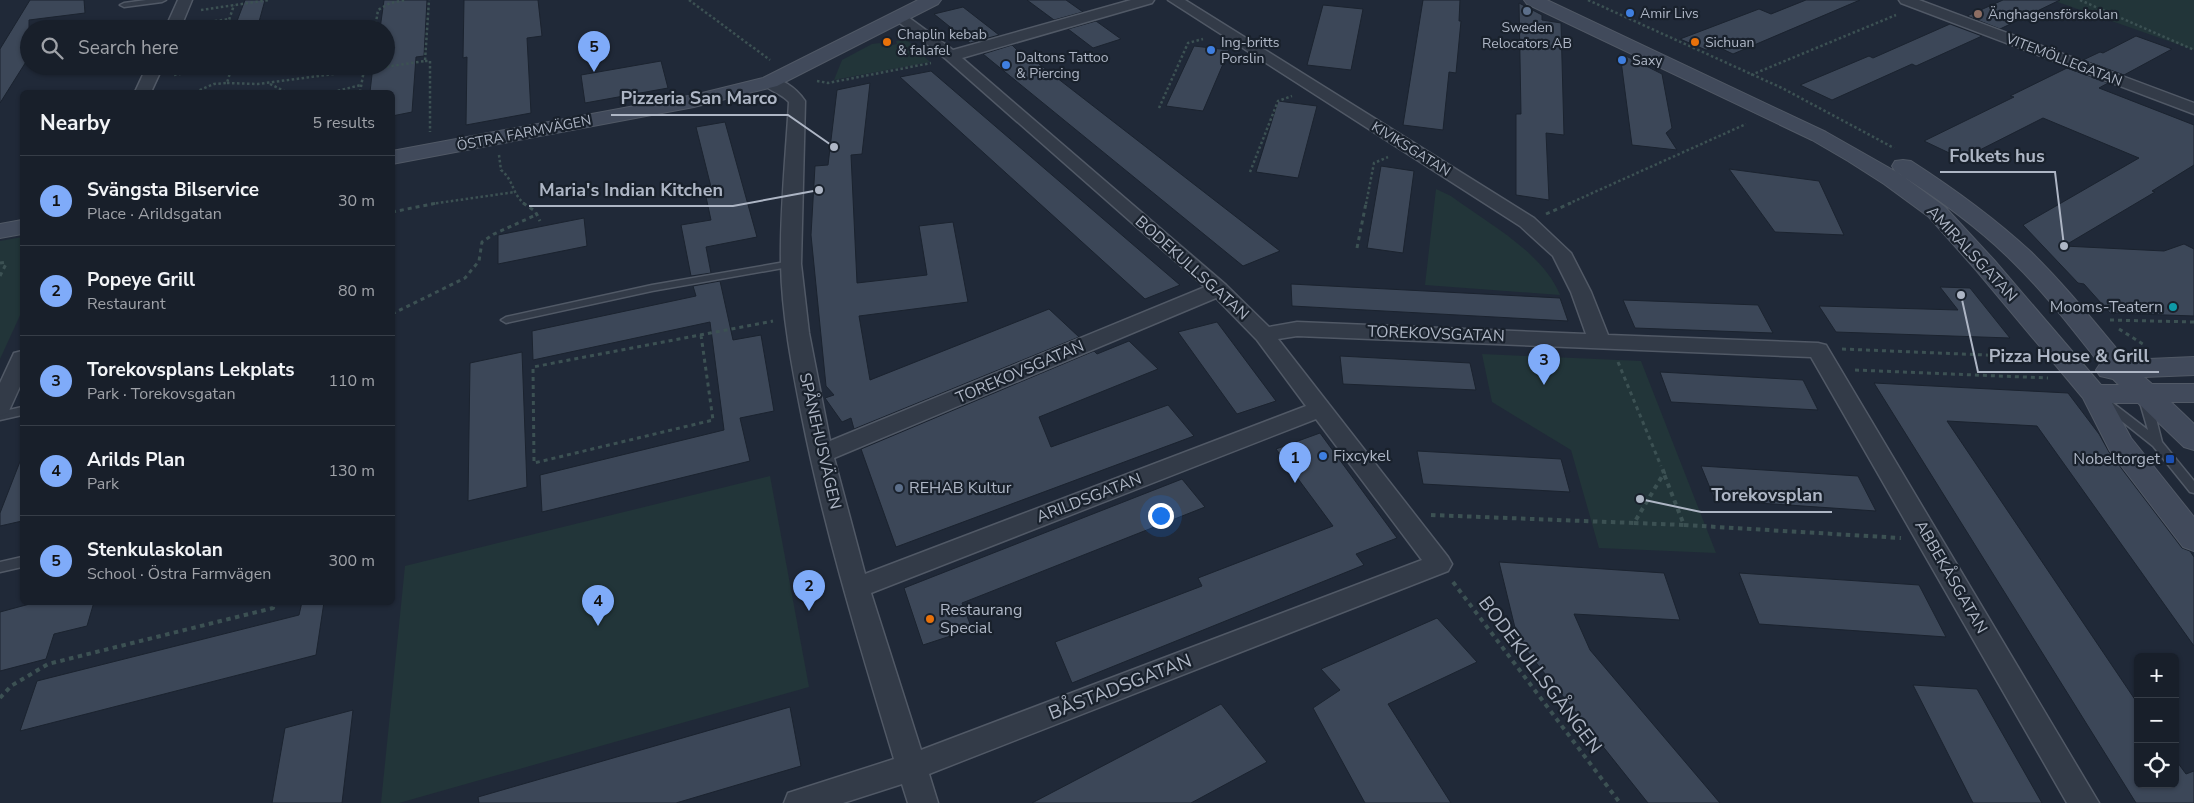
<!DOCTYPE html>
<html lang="en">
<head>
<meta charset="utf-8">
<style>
	:root { --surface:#181f2a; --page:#212732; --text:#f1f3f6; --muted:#9fa2a8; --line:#363d47; --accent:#7fabf9 }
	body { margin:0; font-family:"Nunito Sans",sans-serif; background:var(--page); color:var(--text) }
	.controls { position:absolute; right:15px; bottom:15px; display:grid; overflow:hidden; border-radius:8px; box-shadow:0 1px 4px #0004 }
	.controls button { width:45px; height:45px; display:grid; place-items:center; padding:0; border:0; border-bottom:1px solid var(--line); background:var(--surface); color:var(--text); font:25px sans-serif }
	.you { position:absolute; left:1160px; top:515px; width:18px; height:18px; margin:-12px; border:4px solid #fff; border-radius:50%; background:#1a73e8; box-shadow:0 0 0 8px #1a73e833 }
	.badge { display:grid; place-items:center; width:32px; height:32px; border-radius:50%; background:var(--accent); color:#111; font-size:16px; font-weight:700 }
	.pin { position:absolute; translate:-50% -41px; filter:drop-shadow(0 1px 2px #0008) }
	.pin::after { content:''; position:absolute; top:26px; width:18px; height:15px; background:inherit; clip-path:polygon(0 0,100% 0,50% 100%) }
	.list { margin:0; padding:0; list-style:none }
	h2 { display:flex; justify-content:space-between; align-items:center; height:65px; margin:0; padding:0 20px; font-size:21px }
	h2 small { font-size:16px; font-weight:400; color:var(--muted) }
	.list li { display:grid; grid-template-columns:32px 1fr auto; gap:15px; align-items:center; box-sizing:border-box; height:90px; padding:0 20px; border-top:1px solid var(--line) }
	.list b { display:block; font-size:19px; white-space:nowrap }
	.list p { margin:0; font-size:16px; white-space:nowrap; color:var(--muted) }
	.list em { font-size:16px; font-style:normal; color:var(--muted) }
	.icon { flex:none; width:28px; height:28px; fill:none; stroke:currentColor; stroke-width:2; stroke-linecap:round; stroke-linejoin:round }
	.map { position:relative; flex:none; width:2194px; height:803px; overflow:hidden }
	.search { position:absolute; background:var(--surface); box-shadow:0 1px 4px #0004; left:20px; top:20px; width:375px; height:55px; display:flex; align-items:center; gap:12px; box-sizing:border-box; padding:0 18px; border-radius:28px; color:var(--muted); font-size:19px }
	.panel { position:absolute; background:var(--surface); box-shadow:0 1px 4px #0004; left:20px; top:90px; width:375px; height:515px; border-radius:8px }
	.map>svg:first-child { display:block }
</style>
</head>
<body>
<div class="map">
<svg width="2194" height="803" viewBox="0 0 2194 803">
	<rect width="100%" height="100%" fill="#202938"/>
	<g fill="#223539">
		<path d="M2052,0h142v50z"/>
		<path d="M906,39l24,23 -96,18 8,-20 30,-16 8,-1 2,4 15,-3 -1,-3z"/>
		<path d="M1436,189l15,7c36,27 92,56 109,99l-135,-10z"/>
		<path d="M22,237v74l-22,48v-118z"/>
		<path d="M1482,354l159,7 75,192 -117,-5 -28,-98 -79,-48z"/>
		<path d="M770,476l39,211 -410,116h-18l24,-237z"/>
	</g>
	<g fill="#3c4758" stroke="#1b232f">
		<path d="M30,0h54l1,13 -56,7v37l-29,46v-54z"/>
		<path d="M245,0h20l-8,29h-23z"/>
		<path d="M384,0h43l-3,56 -8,1 -4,55 -20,4v-24h-22l3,-26h13v-37h-6z"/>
		<path d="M464,0h74l4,36 -15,2 4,75 -65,12 1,-68 -4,1z"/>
		<path d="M1027,0h39l17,12 -29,8z"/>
		<path d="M1423,0h37l-1,21h2l-5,52 -7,-1 -6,58 -40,-5z"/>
		<path d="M1806,0h54l-127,54 -15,-7 -12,3 -26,-11 79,-30 12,5z"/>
		<path d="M2003,0h57l-60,29 -33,-13z"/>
		<path d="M1519,3l23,12v5l19,3 3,112 -18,-2 3,67 -33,-5v-81h5z"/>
		<path d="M1323,5l40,4 -12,61 -44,-5z"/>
		<path d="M963,7l36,28 -29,8 -36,-29z"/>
		<path d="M1096,21l25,18 -28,9 -25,-19z"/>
		<path d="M1950,24l32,12 -66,30 -4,-2 -80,36 -32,-15 69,-29 4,2z"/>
		<path d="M2136,36l36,13 -48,26 -41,-15 17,-8 3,1z"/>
		<path d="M1012,45l6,6 3,-1 259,201 -37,15 -260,-212z"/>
		<path d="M1194,46l35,4 -26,61 -37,-5z"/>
		<path d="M1620,53l42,21 10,54 -6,5 11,17 -45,-5z"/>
		<path d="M661,61l7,27 -83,15 -4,-28z"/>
		<path d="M2067,68l41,15 -9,5 95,37v40l-42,26 3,1 -91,54 100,5 20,-7 10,5v67l-84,-3 -26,-29 -6,-1 -55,-58 116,-67 -96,-40 -81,41 -38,-18 90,-44 -4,-1z"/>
		<path d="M931,71l249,214 -35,14 -245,-222z"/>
		<path d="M870,83l-8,71 -11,1 6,128 70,-8 -8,-49 34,-4 15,80 -109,14 11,64 179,-71 30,28 -225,92 -3,-11 -9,4 -17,-24 9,-3 -8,-9 -15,-151 4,-69 13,-1 9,-75z"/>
		<path d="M1278,101l39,5 -19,72 -42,-6z"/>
		<path d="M725,122l32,115 -51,10 5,26 -20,3 -10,-51 30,-5 -5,-23 7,-2 -17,-68z"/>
		<path d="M1381,166l33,5 -11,82 -36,-5z"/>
		<path d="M1729,169l90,12 25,54 -69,-3z"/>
		<path d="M584,218l3,28 -89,18v-29z"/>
		<path d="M720,281l13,59 28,-5 13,76 -34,7 10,43 -208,51 -2,-37 184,-45 -14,-108 -177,38 -1,-29 164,-35 -3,-10z"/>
		<path d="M1291,284l269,14 8,23 -276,-15z"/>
		<path d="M1940,287l30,1 40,50 -174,-6 -17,-26 139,4z"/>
		<path d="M1623,300l135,5 15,28 -138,-5z"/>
		<path d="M1217,322l59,79 -39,13 -59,-82z"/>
		<path d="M1129,341l29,28 -119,48 12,30 117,-42 26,31 -298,111 -35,-98 233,-98 3,3z"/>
		<path d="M522,352l5,135 -59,14 2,-138z"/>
		<path d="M1340,356l130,7 6,27 -133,-6z"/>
		<path d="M1660,372l143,8 15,30 -147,-8z"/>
		<path d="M1874,383l194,10 31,41 10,18 73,96 8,3 4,6v89l-157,-220 -90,-5 191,283v80h37v-25l11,15 8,-3v32h-58z"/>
		<path d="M1320,433l77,105 -41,16 8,11 -292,118 -17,-41 147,-56 -4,-8 135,-52 -57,-77z"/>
		<path d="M1417,451l144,8 9,33 -147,-8z"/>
		<path d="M21,459l1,62 -22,5v-13z"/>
		<path d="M1701,466l157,10 18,35 -161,-11z"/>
		<path d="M1182,479l23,28 -243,96 10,26 -49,16 -19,-57z"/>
		<path d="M1499,562l165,11 16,47 -106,-6 16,36 130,153h-72l-130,-163z"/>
		<path d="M1739,573l180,12 27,52 -187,-13z"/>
		<path d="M37,602h57l-7,24 -33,8 -8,25 -46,12v-59z"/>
		<path d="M302,602h22l-8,53 -296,76 17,-50 262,-66z"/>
		<path d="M1437,618l40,44 -89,42 63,99h-86l-52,-95 27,-18 -19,-21z"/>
		<path d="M1913,685l64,4 65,114h-69z"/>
		<path d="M1221,704l46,58 -76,41h-159z"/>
		<path d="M790,707l11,59 -125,37h-197l-1,-6z"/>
		<path d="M353,710l-11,93h-70l13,-75z"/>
	</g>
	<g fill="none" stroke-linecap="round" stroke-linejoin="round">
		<defs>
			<g id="lane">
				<path d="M146,0h20l-4,2 -38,5 -4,-2 4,-2z"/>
				<path d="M791,261l3,1 2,2 -2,2 -142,25 -146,32 -5,-3 5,-3 146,-32z"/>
				<path d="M2145,395l6,4 11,43 32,39v12l-4,-1 -37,-46 -54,-43 6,-4 4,1 39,30 -9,-31z"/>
				<path d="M22,407v8l-22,5v-8z"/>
				<path d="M22,557v10l-22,5v-10z"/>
			</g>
			<g id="street">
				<path d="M178,0h14l-12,29h-15z"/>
				<path d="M1131,0h23l-2,3 -190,55 264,227 43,42 28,-5 289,12 -15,-42 -18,-36 -33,-30 -352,-226h17l349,218 37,35 20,39 17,43 210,8 8,2 273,458h-32l-256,-446 -514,-21 -19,3 170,218 4,7 -4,7 -519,203 9,29h-30l-6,-19 -59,19h-59l4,-10 106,-34c-34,-113 -69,-226 -92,-342 -10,-50 -20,-102 -21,-153 -1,-53 5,-109 8,-162 -8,-9 -21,-11 -27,-20l2,-3c16,-4 33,10 41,22l-4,163 8,69 21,108 375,-154 -259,-228 -54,-42 2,-3h10l49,36zM1216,298l41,42 49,66 -441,168 -31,-116zM1316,419l106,141 -501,190 -50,-157z"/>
				<path d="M1899,0h20l275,103v11l-293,-111z"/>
				<path d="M147,66h16l-12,26h-16z"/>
				<path d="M22,351v31l-14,31 -8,3v-33l14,-30z"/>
			</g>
			<g id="secondary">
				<path d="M918,0h23l-3,4 -161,82 -83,21 -302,57v-13l302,-56 69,-17z"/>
				<path d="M1524,0h23l279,132 74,42 45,33 49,53 107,125h18l-6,-6 -13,-3 -4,-6 4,-6c-28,-35 -55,-71 -87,-102 -35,-35 -76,-64 -118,-91l-3,-5 3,-5 8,-1 8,1c42,27 82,56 119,90 35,34 65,72 96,109l68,-3v18l-50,2 8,7h42v18h-23l23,22v26l-10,-3 -46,-44h-26l19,35 63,79v34l-11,-4 -73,-96 -27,-53 -107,-128 -47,-53 -45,-33 -36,-23 -36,-21 -285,-136z"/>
				<path d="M22,220v14l-22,4v-14z"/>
			</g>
		</defs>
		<use href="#lane" stroke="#515966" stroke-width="3"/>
		<use href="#street" stroke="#515966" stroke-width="3"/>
		<use href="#secondary" stroke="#515966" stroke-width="2"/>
		<g stroke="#3c5153" stroke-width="2.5" stroke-dasharray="2.5 2.5" stroke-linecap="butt">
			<path d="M689,0l81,60"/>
			<path d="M1588,0l194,88 112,60"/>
			<path d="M2080,0l114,50"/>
			<path d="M201,10l68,-10"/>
			<path d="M195,24l34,-5"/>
			<path d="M226,29l8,-24"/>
			<path d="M348,29l28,-7"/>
			<path d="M375,29l3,-19 12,-7 16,-3"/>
			<path d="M425,61h5v71"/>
			<path d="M174,75l58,-9"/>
			<path d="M1751,75l145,-60"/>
			<path d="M817,81l11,2 103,-20"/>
			<path d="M227,83l31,1 106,-14"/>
			<path d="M270,84l16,8"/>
			<path d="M195,92l19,-8 13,-1 5,-17"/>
			<path d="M333,92l28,-7"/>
			<path d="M360,92l4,-22 61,-9 4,-61"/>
			<path d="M1159,108l29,-65 15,-4"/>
			<path d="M499,155l2,15c13,10 11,25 24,34"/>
			<path d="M1250,172l28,-71 14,-5"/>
			<path d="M431,204l84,-12"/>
			<path d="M1366,204l8,-41 14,-6"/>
			<path d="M1568,204l178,-80"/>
		</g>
		<g stroke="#3c5153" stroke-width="3" stroke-dasharray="4 4" stroke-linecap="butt">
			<path d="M523,203l12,8 5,10"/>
			<path d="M392,212l45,-9"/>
			<path d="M1546,214l25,-11"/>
			<path d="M1357,248l9,-45"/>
			<path d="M0,263l7,-1"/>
			<path d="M0,276l7,-14"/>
			<path d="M392,314l73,-36 14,-17 3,-19 12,-8 44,-20"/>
			<path d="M2110,320l84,2"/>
			<path d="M2119,329l27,17"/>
			<path d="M701,335l12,85 -179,43 -1,-96 240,-46"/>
			<path d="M1842,349l191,8"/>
			<path d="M1618,362l43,104"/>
			<path d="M1855,370l193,8"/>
		</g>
		<g stroke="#3c5153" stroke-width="4" stroke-dasharray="4.5 4.5" stroke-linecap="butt">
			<path d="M1431,515l203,8 30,-50 -3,-8"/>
			<path d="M1634,523l50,2 -20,-51"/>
			<path d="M1684,525l217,13"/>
			<path d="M1453,582l167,221"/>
			<path d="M0,698l11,-12 37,-22 225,-56 1,-6"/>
		</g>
		<use href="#lane" fill="#333b48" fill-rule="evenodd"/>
		<use href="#street" fill="#333b48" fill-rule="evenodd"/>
		<use href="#secondary" fill="#414a5b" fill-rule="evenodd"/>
	</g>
	<g fill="#5c6f8a" stroke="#19212c" stroke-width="2">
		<circle cx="1527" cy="11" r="5"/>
		<circle cx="899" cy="488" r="5"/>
	</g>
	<g fill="#3f7fe0" stroke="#19212c" stroke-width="2">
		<circle cx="1630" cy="13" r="5"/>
		<circle cx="1211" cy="50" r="5"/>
		<circle cx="1622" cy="60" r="5"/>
		<circle cx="1006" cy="65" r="5"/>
		<circle cx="1323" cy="456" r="5"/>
	</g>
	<circle fill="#8d6e63" stroke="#19212c" stroke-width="2" cx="1978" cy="14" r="5"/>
	<g fill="#e8710a" stroke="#19212c" stroke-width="2">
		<circle cx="887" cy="42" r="5"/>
		<circle cx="1695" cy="42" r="5"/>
		<circle cx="930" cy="619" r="5"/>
	</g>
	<circle fill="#0f9aa8" stroke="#19212c" stroke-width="2" cx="2173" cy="307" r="5"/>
	<rect fill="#1a4fb4" stroke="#19212c" stroke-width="2" x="2165" y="454" width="10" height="10" rx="2.5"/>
	<g text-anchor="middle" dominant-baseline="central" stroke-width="4.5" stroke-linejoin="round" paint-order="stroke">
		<g font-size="14" fill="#aeb6c5" stroke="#19212c" text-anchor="start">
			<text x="1640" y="13">Amir Livs</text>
			<text x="1988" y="14">Änghagensförskolan</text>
			<text x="1527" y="27" text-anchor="middle">Sweden<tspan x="1527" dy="16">Relocators AB</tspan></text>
			<text x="897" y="34">Chaplin kebab<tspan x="897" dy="16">&amp; falafel</tspan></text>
			<text x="1221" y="42">Ing-britts<tspan x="1221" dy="16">Porslin</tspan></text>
			<text x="1705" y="42">Sichuan</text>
			<text x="1016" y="57">Daltons Tattoo<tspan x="1016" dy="16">&amp; Piercing</tspan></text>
			<text x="1632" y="60">Saxy</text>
		</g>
		<g font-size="14" fill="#aeb6c5" stroke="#19212c">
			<text transform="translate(2064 60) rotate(21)">VITEMÖLLEGATAN</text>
			<text transform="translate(524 133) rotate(-11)">ÖSTRA FARMVÄGEN</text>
			<text transform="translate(1411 149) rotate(32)">KIVIKSGATAN</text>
		</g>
		<g font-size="16" fill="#aeb6c5" stroke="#19212c">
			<text transform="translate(1972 254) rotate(47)">AMIRALSGATAN</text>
			<text transform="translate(1192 268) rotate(42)">BODEKULLSGATAN</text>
			<text transform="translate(1436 334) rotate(2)">TOREKOVSGATAN</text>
			<text transform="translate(1020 372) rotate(-23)">TOREKOVSGATAN</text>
			<text transform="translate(820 441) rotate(77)">SPÅNEHUSVÄGEN</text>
			<text transform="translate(1089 498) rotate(-21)">ARILDSGATAN</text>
			<text transform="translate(1951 577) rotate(60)">ABBEKÅSGATAN</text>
		</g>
		<g font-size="16" fill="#aeb6c5" stroke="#19212c" text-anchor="start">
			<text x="2163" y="307" text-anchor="end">Mooms-Teatern</text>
			<text x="1333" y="456">Fixcykel</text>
			<text x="2160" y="459" text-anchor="end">Nobeltorget</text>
			<text x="909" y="488">REHAB Kultur</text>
			<text x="940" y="610">Restaurang<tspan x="940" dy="18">Special</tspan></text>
		</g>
		<g font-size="19" fill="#aeb6c5" stroke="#19212c">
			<text transform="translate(1540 675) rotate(53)">BODEKULLSGÅNGEN</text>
			<text transform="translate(1120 687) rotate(-21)">BÅSTADSGATAN</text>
		</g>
	</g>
	<path fill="none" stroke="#aeb6c5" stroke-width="2" d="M834 147L788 115H611M2064 246L2055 172H1940M819 190L733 206H529M1961 295L1978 372H2159M1640 499L1701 512H1832"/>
	<g fill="#aeb6c5" stroke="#19212c" stroke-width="2">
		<circle cx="834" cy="147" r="5"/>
		<circle cx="2064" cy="246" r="5"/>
		<circle cx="819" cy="190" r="5"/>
		<circle cx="1961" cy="295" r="5"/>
		<circle cx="1640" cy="499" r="5"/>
	</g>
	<g font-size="18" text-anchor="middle" font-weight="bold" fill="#aeb6c5" stroke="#19212c" stroke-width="4.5" stroke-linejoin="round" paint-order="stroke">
		<text x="699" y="104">Pizzeria San Marco</text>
		<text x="1997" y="162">Folkets hus</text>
		<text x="631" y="196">Maria's Indian Kitchen</text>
		<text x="2069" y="362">Pizza House &amp; Grill</text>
		<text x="1767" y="501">Torekovsplan</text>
	</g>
</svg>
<div class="controls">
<button>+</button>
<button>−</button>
<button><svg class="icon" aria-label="locate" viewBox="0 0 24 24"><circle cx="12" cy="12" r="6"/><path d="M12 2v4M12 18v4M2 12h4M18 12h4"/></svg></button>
</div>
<div class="you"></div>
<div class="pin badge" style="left:1295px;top:483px">1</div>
<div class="pin badge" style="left:809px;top:611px">2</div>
<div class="pin badge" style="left:1544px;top:385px">3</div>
<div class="pin badge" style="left:598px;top:626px">4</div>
<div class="pin badge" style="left:594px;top:72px">5</div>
<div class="search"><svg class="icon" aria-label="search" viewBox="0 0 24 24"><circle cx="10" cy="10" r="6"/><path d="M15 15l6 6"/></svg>Search here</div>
<section class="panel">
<h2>Nearby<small>5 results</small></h2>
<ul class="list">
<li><span class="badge">1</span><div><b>Svängsta Bilservice</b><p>Place · Arildsgatan</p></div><em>30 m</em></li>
<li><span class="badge">2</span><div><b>Popeye Grill</b><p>Restaurant</p></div><em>80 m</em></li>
<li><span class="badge">3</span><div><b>Torekovsplans Lekplats</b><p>Park · Torekovsgatan</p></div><em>110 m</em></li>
<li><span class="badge">4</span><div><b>Arilds Plan</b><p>Park</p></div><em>130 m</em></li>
<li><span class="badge">5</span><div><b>Stenkulaskolan</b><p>School · Östra Farmvägen</p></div><em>300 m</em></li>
</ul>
</section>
</div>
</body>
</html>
